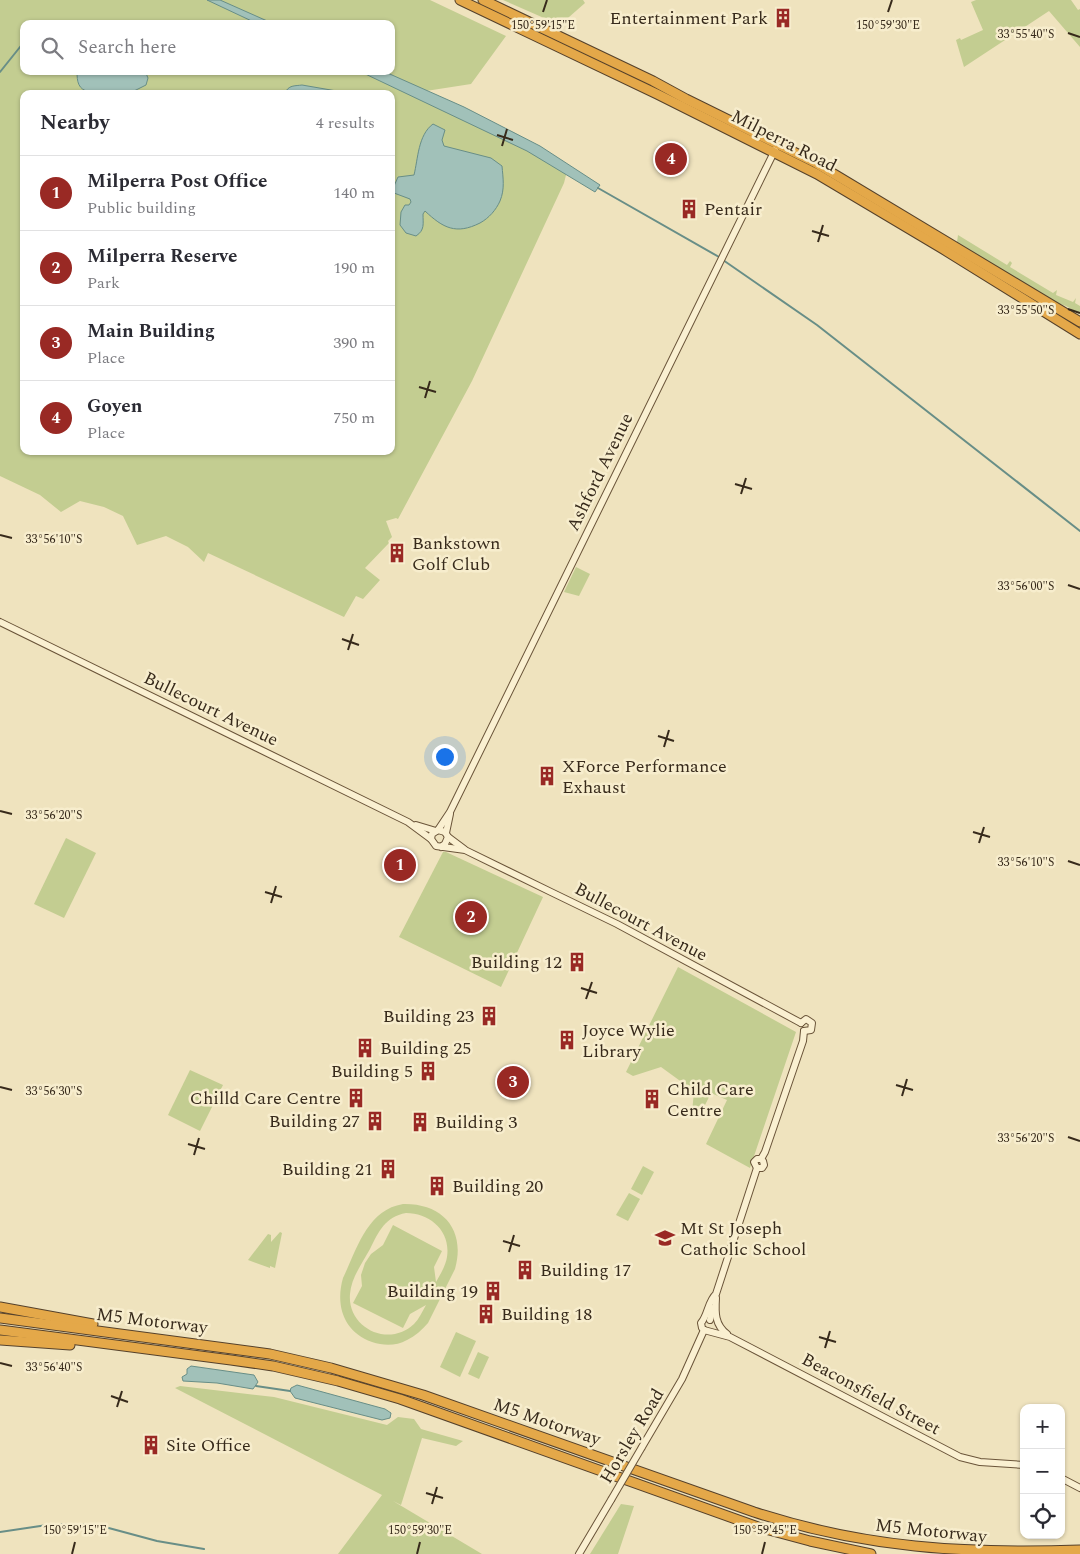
<!DOCTYPE html>
<html lang="en">
<head>
<meta charset="utf-8">
<style>
	:root { --surface:#fff; --page:#f2f2f3; --text:#2b2b33; --muted:#7c7c81; --line:#e1e1e2; --accent:#992924 }
	body { margin:0; font-family:Spectral,serif; background:var(--page); color:var(--text) }
	.controls { position:absolute; right:15px; bottom:15px; display:grid; overflow:hidden; border-radius:10px; box-shadow:0 1px 4px #0004 }
	.controls button { width:45px; height:45px; display:grid; place-items:center; padding:0; border:0; border-bottom:1px solid var(--line); background:var(--surface); color:var(--text); font:25px sans-serif }
	.you { position:absolute; left:444px; top:756px; width:18px; height:18px; margin:-12px; border:4px solid #fff; border-radius:50%; background:#1a73e8; box-shadow:0 0 0 8px #1a73e833 }
	.badge { display:grid; place-items:center; width:32px; height:32px; border-radius:50%; background:var(--accent); color:#fff; font-size:16px; font-weight:700 }
	.pin { position:absolute; translate:-50% -50%; border:2px solid #fff; box-shadow:0 1px 5px #0006 }
	.list { margin:0; padding:0; list-style:none }
	h2 { display:flex; justify-content:space-between; align-items:center; height:65px; margin:0; padding:0 20px; font-size:21px }
	h2 small { font-size:16px; font-weight:400; color:var(--muted) }
	.list li { display:grid; grid-template-columns:32px 1fr auto; gap:15px; align-items:center; box-sizing:border-box; height:75px; padding:0 20px; border-top:1px solid var(--line) }
	.list b { display:block; font-size:19px; white-space:nowrap }
	.list p { margin:0; font-size:16px; white-space:nowrap; color:var(--muted) }
	.list em { font-size:16px; font-style:normal; color:var(--muted) }
	.icon { flex:none; width:28px; height:28px; fill:none; stroke:currentColor; stroke-width:2; stroke-linecap:round; stroke-linejoin:round }
	.map { position:relative; flex:none; width:1080px; height:1554px; overflow:hidden }
	.search { position:absolute; background:var(--surface); box-shadow:0 1px 4px #0004; left:20px; top:20px; width:375px; height:55px; display:flex; align-items:center; gap:12px; box-sizing:border-box; padding:0 18px; border-radius:10px; color:var(--muted); font-size:19px }
	.panel { position:absolute; background:var(--surface); box-shadow:0 1px 4px #0004; left:20px; top:90px; width:375px; height:365px; border-radius:10px }
	.map>svg:first-child { display:block }
</style>
</head>
<body>
<div class="map">
<svg width="1080" height="1554" viewBox="0 0 1080 1554">
	<rect width="100%" height="100%" fill="#efe3be"/>
	<g fill="#c3cd91" fill-rule="evenodd">
		<path d="M0,0h430l76,36 -35,48 -58,9 154,78 -3,12 -92,198 -74,138 -2,-1 -10,3 6,16 -4,4 1,2 -24,25 15,12 -17,19 -7,-3 -12,21 -136,-64 -4,9 -16,-15 -22,-11 -29,9 -14,-29 -19,-9 -24,-6 -19,11 -21,-17 -40,-19zM24,24h367v47h-367zM24,94h367v357h-367z"/>
		<path d="M503,0h80l2,3 -25,22z"/>
		<path d="M976,0h95l7,10 2,-1v38l-31,-36 -85,56 -8,-27 4,-2 1,2 22,-10 -12,-28z"/>
		<path d="M958,235l49,30 3,-4 2,2 -2,4 43,26 4,-3 -1,5 17,7 3,-4 -1,5 5,3v8l-14,-8 -12,-4 -97,-60z"/>
		<path d="M576,567l14,7 -11,22 -15,-4z"/>
		<path d="M66,838l30,15 -32,65 -30,-14z"/>
		<path d="M443,852h3l97,45 -42,90 -102,-50z"/>
		<path d="M678,967l118,65 -46,136 -44,-24 21,-44 -16,-7 -7,14 -3,-1 -5,9 -4,-2 2,-22 -33,-24 -28,9 -7,-4z"/>
		<path d="M190,1070l33,15 -23,46 -32,-16z"/>
		<path d="M643,1166l11,6 -12,23 -11,-6z"/>
		<path d="M629,1193l11,6 -12,22 -12,-6z"/>
		<path d="M403,1204c40,-1 63,26 52,65l-27,54c-6,7 -13,13 -21,17 -11,6 -23,6 -35,2 -28,-10 -37,-36 -29,-64 14,-29 24,-68 60,-74zM406,1213c24,0 45,18 41,44 -1,8 -7,18 -11,25l-2,-15 8,-16 -49,-26 -10,20 -12,9 -6,9 -4,12 1,11 -9,17 50,25 7,-14 16,-9c-4,7 -7,14 -12,19 -25,24 -67,4 -64,-30 1,-16 13,-32 20,-45 9,-18 15,-32 36,-36z"/>
		<path d="M280,1232l2,1 -7,35 -5,-2v2l-22,-8 20,-26 3,1v7z"/>
		<path d="M456,1332l20,9 -16,36 -20,-10z"/>
		<path d="M478,1352l11,5 -10,22 -11,-5z"/>
		<path d="M180,1386l94,11 113,28 11,-8 16,2 7,10 42,12 -7,5 -34,-8 -21,67 -8,-4 89,53h-144l44,-59 -207,-107z"/>
		<path d="M621,1504l13,2 -16,48h-28z"/>
	</g>
	<g fill="#a1c1b9" stroke="#688e87">
		<path d="M207,0h13l54,24h-16z"/>
		<path d="M77,71h68l3,7 -2,7 -12,6 -45,1c-11,-3 -12,-10 -12,-21z"/>
		<path d="M359,71h24l81,36 76,39 60,39 -5,7 -68,-41z"/>
		<path d="M302,85l52,9h-68v-3c4,-6 9,-5 16,-6z"/>
		<path d="M433,124l12,6 -3,10 2,6 47,12 11,8c1,12 3,23 -2,35 -4,9 -11,17 -20,22 -24,12 -37,5 -55,-12l-2,3c0,10 2,16 -7,22l-10,-3 -6,-8 1,-13 4,-7h4l2,-3 -1,-3 -16,-6v-7l4,-9 16,-2c4,-16 4,-40 19,-51z"/>
		<path d="M191,1366l63,9 4,7 -5,7 -36,-6 -34,-2 -1,-4 5,-3v-5z"/>
		<path d="M297,1385l88,24 6,4 -1,5 -8,2 -87,-22 -5,-7 1,-3z"/>
	</g>
	<g fill="none" stroke-linecap="round" stroke-linejoin="round">
		<g stroke="#688e87" stroke-width="2">
			<path d="M0,72l24,-30"/>
			<path d="M598,188l121,69"/>
			<path d="M723,260l94,65 263,206"/>
			<path d="M256,1386l34,5"/>
			<path d="M0,1532l47,-7 31,-1 27,3 52,14 47,8"/>
		</g>
		<defs>
			<g id="secondary">
				<path d="M0,622l408,200 23,17"/>
				<path d="M416,825l20,6"/>
				<path d="M438,830l12,-18 325,-662"/>
				<path d="M446,833l4,-19"/>
				<path d="M448,837l16,12"/>
				<path d="M441,847l4,-3 3,-7 -3,-5 -7,-2 -6,4 -1,5 5,7 29,4 86,42 66,32 184,99"/>
				<path d="M801,1023l5,-4 6,4 -1,7 -7,1"/>
				<path d="M761,1159l4,-7 38,-111 1,-10"/>
				<path d="M757,1168h5l2,-3 -1,-4 -2,-2"/>
				<path d="M757,1168l-3,-6 3,-3h4"/>
				<path d="M716,1298c-1,15 -1,27 11,36"/>
				<path d="M710,1320l3,-12"/>
				<path d="M704,1330l26,7 230,120 20,5 44,3"/>
				<path d="M704,1330l-2,-2 -1,-5c7,-8 7,-22 15,-29l41,-126"/>
				<path d="M642,1447l40,-68 22,-49"/>
				<path d="M1061,1478l19,10"/>
				<path d="M579,1554l32,-54"/>
			</g>
			<g id="highway">
				<path d="M460,0l197,94 160,80 126,75 137,85"/>
				<path d="M483,0l170,81 33,18 128,63 266,160"/>
				<path d="M0,1307l93,17"/>
				<path d="M0,1318l270,36 61,14 92,27 331,117c110,36 211,42 326,38"/>
				<path d="M0,1330l231,30 42,6 65,15 62,18 358,128 52,14 61,13"/>
				<path d="M0,1340l70,5"/>
			</g>
		</defs>
		<use href="#secondary" stroke="#6a5439" stroke-width="8"/>
		<use href="#highway" stroke="#55412b" stroke-width="11"/>
		<use href="#secondary" stroke="#faf0d1" stroke-width="6"/>
		<use href="#highway" stroke="#e4a849" stroke-width="9"/>
		<defs>
			<path id="secondary-bridge" d="M611,1500l31,-53"/>
		</defs>
		<use href="#secondary-bridge" stroke="#6a5439" stroke-width="8" stroke-linecap="butt"/>
		<use href="#secondary-bridge" stroke="#faf0d1" stroke-width="6"/>
	</g>
	<path fill="none" stroke="#372a1b" stroke-width="2" d="M543,12l4,-12M888,12l4,-12M1068,33l12,4M497,135l16,5M502,146l5,-17M812,231l17,5M818,242l5,-17M1068,309l12,4M419,387l17,5M425,398l5,-17M735,484l17,5M741,494l5,-16M0,535l12,3M1068,585l12,4M342,639l17,6M348,650l5,-16M658,736l16,5M664,747l5,-17M0,811l12,3M973,832l17,5M979,843l5,-16M1068,861l12,4M265,892l17,5M271,903l5,-17M581,988l16,5M586,999l6,-17M896,1085l17,5M0,1087l12,3M902,1096l5,-17M1068,1137l12,4M188,1144l17,5M194,1155l5,-17M503,1241l17,5M509,1252l5,-17M819,1337l17,5M825,1348l5,-17M0,1363l12,3M111,1396l17,6M117,1407l5,-16M426,1493l17,5M432,1504l5,-17M72,1554l3,-12M417,1554l3,-12M762,1554l3,-12"/>
	<defs>
		<symbol id="building-bare" viewBox="-9 -9 18 18"><path d="M-4-6H4V6H1V3H-1V6H-4ZM-2.5-4.3h1.7v1.8h-1.7ZM.8-4.3h1.7v1.8H.8ZM-2.5-1h1.7V.8h-1.7ZM.8-1h1.7V.8H.8Z" fill="#992924" stroke="#f7edcd" stroke-width="2.5" paint-order="stroke"/></symbol>
		<symbol id="school-bare" viewBox="-9 -9 18 18"><path d="M0-5L7-2L0 1L-7-2ZM-4 1L0 2.5L4 1V4Q0 6-4 4Z" fill="#992924" stroke="#f7edcd" stroke-width="2.5" paint-order="stroke"/></symbol>
	</defs>
	<g fill-rule="evenodd">
		<use href="#building-bare" x="769" y="4" width="28" height="28"/>
		<use href="#building-bare" x="675" y="195" width="28" height="28"/>
		<use href="#building-bare" x="383" y="539" width="28" height="28"/>
		<use href="#building-bare" x="533" y="762" width="28" height="28"/>
		<use href="#building-bare" x="563" y="948" width="28" height="28"/>
		<use href="#building-bare" x="475" y="1002" width="28" height="28"/>
		<use href="#building-bare" x="553" y="1026" width="28" height="28"/>
		<use href="#building-bare" x="351" y="1034" width="28" height="28"/>
		<use href="#building-bare" x="414" y="1057" width="28" height="28"/>
		<use href="#building-bare" x="342" y="1084" width="28" height="28"/>
		<use href="#building-bare" x="638" y="1085" width="28" height="28"/>
		<use href="#building-bare" x="361" y="1107" width="28" height="28"/>
		<use href="#building-bare" x="406" y="1108" width="28" height="28"/>
		<use href="#building-bare" x="374" y="1155" width="28" height="28"/>
		<use href="#building-bare" x="423" y="1172" width="28" height="28"/>
		<use href="#school-bare" x="651" y="1224" width="28" height="28"/>
		<use href="#building-bare" x="511" y="1256" width="28" height="28"/>
		<use href="#building-bare" x="479" y="1277" width="28" height="28"/>
		<use href="#building-bare" x="472" y="1300" width="28" height="28"/>
		<use href="#building-bare" x="137" y="1431" width="28" height="28"/>
	</g>
	<g text-anchor="middle" dominant-baseline="central" stroke-width="5" stroke-linejoin="round" paint-order="stroke">
		<g font-size="18" fill="#372a1b" stroke="#f7edcd" text-anchor="start">
			<text x="768" y="18" text-anchor="end">Entertainment Park</text>
			<text x="704" y="209">Pentair</text>
			<text x="412" y="543">Bankstown<tspan x="412" dy="21">Golf Club</tspan></text>
			<text x="562" y="766">XForce Performance<tspan x="562" dy="21">Exhaust</tspan></text>
			<text x="562" y="962" text-anchor="end">Building 12</text>
			<text x="474" y="1016" text-anchor="end">Building 23</text>
			<text x="582" y="1030">Joyce Wylie<tspan x="582" dy="21">Library</tspan></text>
			<text x="380" y="1048">Building 25</text>
			<text x="413" y="1071" text-anchor="end">Building 5</text>
			<text x="667" y="1089">Child Care<tspan x="667" dy="21">Centre</tspan></text>
			<text x="341" y="1098" text-anchor="end">Chilld Care Centre</text>
			<text x="360" y="1121" text-anchor="end">Building 27</text>
			<text x="435" y="1122">Building 3</text>
			<text x="373" y="1169" text-anchor="end">Building 21</text>
			<text x="452" y="1186">Building 20</text>
			<text x="680" y="1228">Mt St Joseph<tspan x="680" dy="21">Catholic School</tspan></text>
			<text x="540" y="1270">Building 17</text>
			<text x="478" y="1291" text-anchor="end">Building 19</text>
			<text x="501" y="1314">Building 18</text>
			<text x="166" y="1445">Site Office</text>
		</g>
		<g font-size="18" fill="#372a1b" stroke="#f7edcd">
			<text transform="translate(784 141) rotate(27)">Milperra Road</text>
			<text transform="translate(600 472) rotate(-64)">Ashford Avenue</text>
			<text transform="translate(211 709) rotate(26)">Bullecourt Avenue</text>
			<text transform="translate(641 922) rotate(28)">Bullecourt Avenue</text>
			<text transform="translate(152 1321) rotate(7)">M5 Motorway</text>
			<text transform="translate(871 1394) rotate(28)">Beaconsfield Street</text>
			<text transform="translate(547 1422) rotate(19)">M5 Motorway</text>
			<text transform="translate(632 1436) rotate(-59)">Horsley Road</text>
			<text transform="translate(931 1531) rotate(6)">M5 Motorway</text>
		</g>
	</g>
	<g font-size="12" text-anchor="middle" fill="#372a1b" stroke="#f7edcd" stroke-width="5" stroke-linejoin="round" paint-order="stroke">
		<text x="543" y="29">150°59'15"E</text>
		<text x="888" y="29">150°59'30"E</text>
		<text x="1026" y="38">33°55'40"S</text>
		<text x="1026" y="314">33°55'50"S</text>
		<text x="54" y="543">33°56'10"S</text>
		<text x="1026" y="590">33°56'00"S</text>
		<text x="54" y="819">33°56'20"S</text>
		<text x="1026" y="866">33°56'10"S</text>
		<text x="54" y="1095">33°56'30"S</text>
		<text x="1026" y="1142">33°56'20"S</text>
		<text x="54" y="1371">33°56'40"S</text>
		<text x="75" y="1534">150°59'15"E</text>
		<text x="420" y="1534">150°59'30"E</text>
		<text x="765" y="1534">150°59'45"E</text>
	</g>
</svg>
<div class="controls">
<button>+</button>
<button>−</button>
<button><svg class="icon" aria-label="locate" viewBox="0 0 24 24"><circle cx="12" cy="12" r="6"/><path d="M12 2v4M12 18v4M2 12h4M18 12h4"/></svg></button>
</div>
<div class="you"></div>
<div class="pin badge" style="left:400px;top:865px">1</div>
<div class="pin badge" style="left:471px;top:917px">2</div>
<div class="pin badge" style="left:513px;top:1082px">3</div>
<div class="pin badge" style="left:671px;top:159px">4</div>
<div class="search"><svg class="icon" aria-label="search" viewBox="0 0 24 24"><circle cx="10" cy="10" r="6"/><path d="M15 15l6 6"/></svg>Search here</div>
<section class="panel">
<h2>Nearby<small>4 results</small></h2>
<ul class="list">
<li><span class="badge">1</span><div><b>Milperra Post Office</b><p>Public building</p></div><em>140 m</em></li>
<li><span class="badge">2</span><div><b>Milperra Reserve</b><p>Park</p></div><em>190 m</em></li>
<li><span class="badge">3</span><div><b>Main Building</b><p>Place</p></div><em>390 m</em></li>
<li><span class="badge">4</span><div><b>Goyen</b><p>Place</p></div><em>750 m</em></li>
</ul>
</section>
</div>
</body>
</html>
